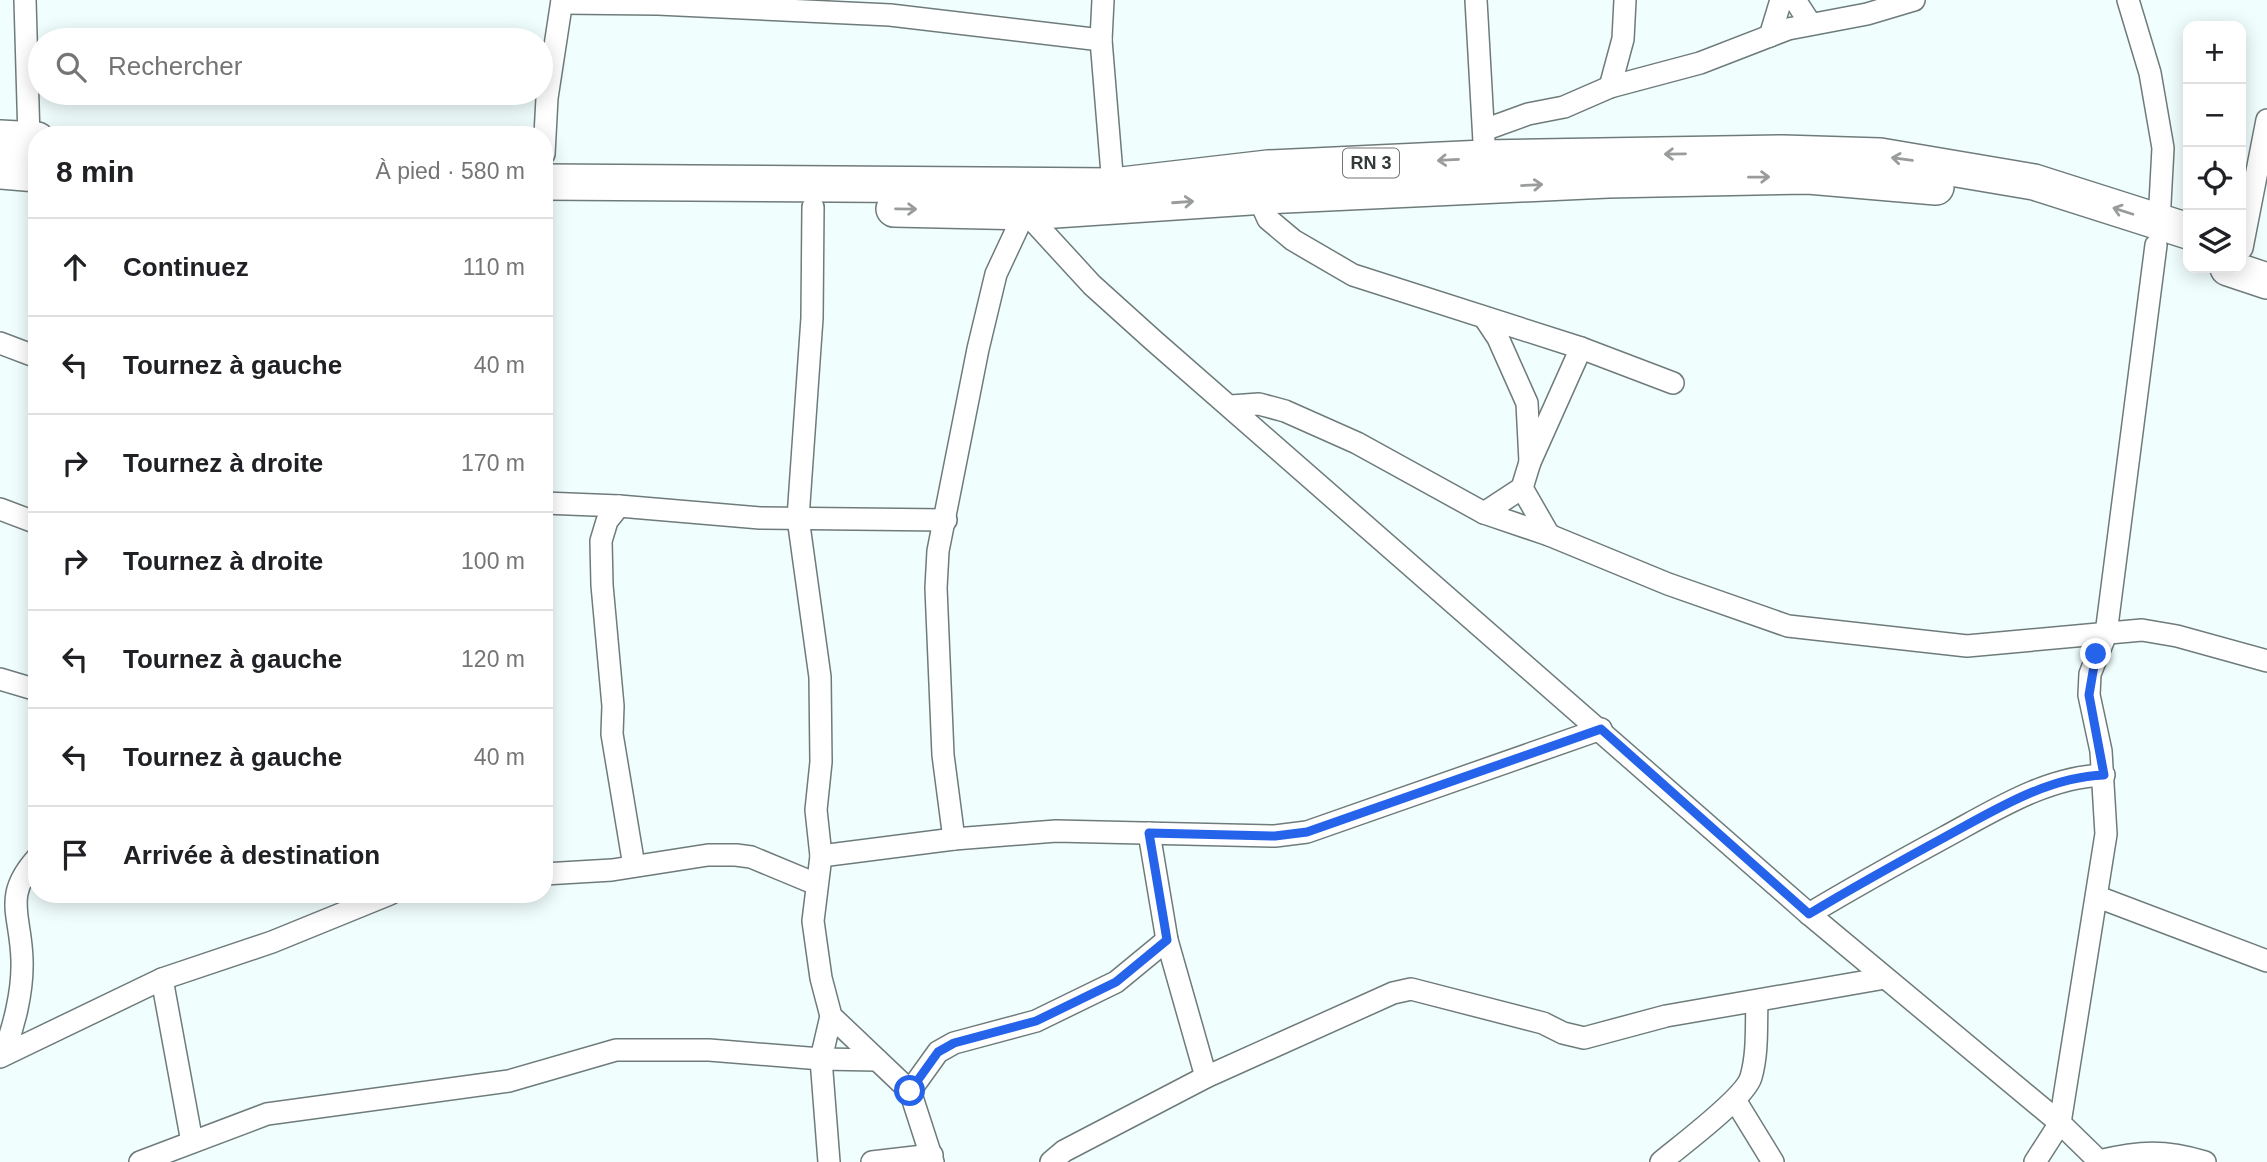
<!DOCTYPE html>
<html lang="fr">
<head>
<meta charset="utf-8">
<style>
	:root { --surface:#fff; --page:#f2f2f2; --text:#202124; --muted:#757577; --line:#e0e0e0 }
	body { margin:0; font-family:Helvetica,sans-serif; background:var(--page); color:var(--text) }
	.controls { position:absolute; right:21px; top:21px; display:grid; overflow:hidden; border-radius:14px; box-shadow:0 4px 18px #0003 }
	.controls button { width:63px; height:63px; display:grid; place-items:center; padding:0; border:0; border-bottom:2px solid var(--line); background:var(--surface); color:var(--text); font:35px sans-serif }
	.stop { position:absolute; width:21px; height:21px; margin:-16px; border:5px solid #2563eb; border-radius:50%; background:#fff }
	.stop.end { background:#2563eb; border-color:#fff; box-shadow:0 2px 7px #0008 }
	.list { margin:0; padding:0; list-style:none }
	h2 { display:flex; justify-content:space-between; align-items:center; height:91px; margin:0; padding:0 28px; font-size:30px }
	h2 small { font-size:23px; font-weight:400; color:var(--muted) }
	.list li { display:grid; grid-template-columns:46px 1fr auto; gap:21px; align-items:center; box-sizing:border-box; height:98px; padding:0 28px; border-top:2px solid var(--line) }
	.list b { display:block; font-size:26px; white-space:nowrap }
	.list em { font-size:23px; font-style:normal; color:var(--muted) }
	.icon { flex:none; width:38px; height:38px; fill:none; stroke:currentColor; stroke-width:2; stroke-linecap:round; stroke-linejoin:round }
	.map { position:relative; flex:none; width:2267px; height:1162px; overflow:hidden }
	.search { position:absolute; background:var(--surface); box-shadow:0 4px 18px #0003; left:28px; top:28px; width:525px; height:77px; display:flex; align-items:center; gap:18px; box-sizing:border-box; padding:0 24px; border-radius:38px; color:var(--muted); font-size:26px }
	.panel { position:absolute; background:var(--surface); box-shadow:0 4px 18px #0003; left:28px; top:126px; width:525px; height:777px; border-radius:28px }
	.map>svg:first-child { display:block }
</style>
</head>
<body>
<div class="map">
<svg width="2267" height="1162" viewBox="0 0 2267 1162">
	<rect width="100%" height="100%" fill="#f0fefd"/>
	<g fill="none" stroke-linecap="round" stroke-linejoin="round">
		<defs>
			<g id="street">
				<path d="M25,0l4,139"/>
				<path d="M1103,0l-2,40 12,146"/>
				<path d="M1476,0l8,142"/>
				<path d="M1795,0l15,23"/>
				<path d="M2128,0l22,73 13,75 -4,74"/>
				<path d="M562,3l96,1 232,11 211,25"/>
				<path d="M1770,36l11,-36"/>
				<path d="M1610,87l13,-48 2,-39"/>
				<path d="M1484,130l44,-16 36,-7 46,-20 90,-24 88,-34 79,-15 47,-14"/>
				<path d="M544,154l3,-56 15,-98"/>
				<path d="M1265,196l-1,14 4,9 25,21 60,35 228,73 92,35"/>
				<path d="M813,207l-1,111 -14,200 22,159 1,85 -5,48 5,46 -8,65 8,57 10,38 79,75 23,71"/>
				<path d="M2242,248l25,-128"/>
				<path d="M1486,320l12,18 29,65 3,59"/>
				<path d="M0,343l37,14"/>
				<path d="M1231,406l28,-2 26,7 72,32 127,70 65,22 119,49 120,42 179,20 175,-16 35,6 90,25"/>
				<path d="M1522,488l27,47"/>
				<path d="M544,503l75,3 141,12 186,2"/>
				<path d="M619,506l-12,15 -6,20 1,44 11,121 -1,28 22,132"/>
				<path d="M0,509l37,14"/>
				<path d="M1484,513l38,-25 8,-26 51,-114"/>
				<path d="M0,679l37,11"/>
				<path d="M1149,833l18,107 39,137"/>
				<path d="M954,839l-11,-84 -7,-167 2,-37 40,-202 18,-75 29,-62 67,73 61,55 656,574 251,209 40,39"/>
				<path d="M821,856l133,-17 102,-8 219,5 32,-4 294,-103"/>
				<path d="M544,874l68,-4 96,-15h28l15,2 65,27"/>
				<path d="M2098,897l169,64"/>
				<path d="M1809,914c45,-27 90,-52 136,-77 50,-27 101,-60 159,-62"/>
				<path d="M162,979l30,163"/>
				<path d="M3,1055c11,-28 20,-64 19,-95 -1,-46 -20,-63 15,-102"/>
				<path d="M0,1057l162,-78 110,-37 118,-48"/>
				<path d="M910,1091l28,-39 16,-9 82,-22 80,-39 51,-42"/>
				<path d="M1735,1100l38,62"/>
				<path d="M2099,1161c41,-10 66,-11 106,1"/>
				<path d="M140,1162l127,-48 242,-33 107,-31h93l112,9 10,-43"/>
				<path d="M829,1162l-8,-103 56,1"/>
				<path d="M872,1162l60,-7"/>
				<path d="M1051,1162l13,-11 142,-74 187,-84 18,-4 132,34 20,10 21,5 82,-22 219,-38"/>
				<path d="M1661,1162c19,-16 84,-64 90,-85 7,-24 5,-51 6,-76"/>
				<path d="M2035,1162l25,-39 46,-289 -5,-83 -12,-56 1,-21 16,-40 50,-389"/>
			</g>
			<g id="primary">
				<path d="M0,138l37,2"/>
				<path d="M0,171l37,3"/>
				<path d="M544,182l569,4 155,-18 216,-10 299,-5 97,3 154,26 154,49"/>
				<path d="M894,209l131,3 240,-16 343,-16 200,-4 128,11"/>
				<path d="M2228,268l39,13"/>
			</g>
		</defs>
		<use href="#street" stroke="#6e7b7a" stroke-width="24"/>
		<use href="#primary" stroke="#6e7b7a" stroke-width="38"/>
		<use href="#street" stroke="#fff" stroke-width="21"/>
		<use href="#primary" stroke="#fff" stroke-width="35"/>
	</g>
	<defs><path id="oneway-shaft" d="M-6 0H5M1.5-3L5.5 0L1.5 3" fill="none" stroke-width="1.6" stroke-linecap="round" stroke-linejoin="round" transform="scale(1.75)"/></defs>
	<g stroke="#9a9c9c">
		<use href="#oneway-shaft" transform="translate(1675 154) rotate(179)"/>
		<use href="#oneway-shaft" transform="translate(1902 159) rotate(-172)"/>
		<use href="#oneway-shaft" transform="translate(1448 160) rotate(177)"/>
		<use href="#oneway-shaft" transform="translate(1759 177) rotate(-1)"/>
		<use href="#oneway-shaft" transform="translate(1532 185) rotate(-3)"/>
		<use href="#oneway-shaft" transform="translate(1183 202) rotate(-4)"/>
		<use href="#oneway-shaft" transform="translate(906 209) rotate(1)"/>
		<use href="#oneway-shaft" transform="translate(2123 211) rotate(-162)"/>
	</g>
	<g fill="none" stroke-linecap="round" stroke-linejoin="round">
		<path stroke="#2563eb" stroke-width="9" d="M910,1091l28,-39 16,-9 82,-22 80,-39 51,-42 -18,-107 126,3 32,-4 294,-103 208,185c45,-27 90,-52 136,-77 50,-27 102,-60 159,-62l-15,-80 7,-41"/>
	</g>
	<g text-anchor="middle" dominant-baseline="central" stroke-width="7" stroke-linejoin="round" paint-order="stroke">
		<rect fill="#fff" stroke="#717574" stroke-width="2" x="1343" y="148.5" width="56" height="29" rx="5"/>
		<g font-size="18" font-weight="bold" fill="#343a39">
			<text x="1371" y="163">RN 3</text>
		</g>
	</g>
</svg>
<div class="controls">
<button>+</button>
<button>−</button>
<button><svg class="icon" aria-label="locate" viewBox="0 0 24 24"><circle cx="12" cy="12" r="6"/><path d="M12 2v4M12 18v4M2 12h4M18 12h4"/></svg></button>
<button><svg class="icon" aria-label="layers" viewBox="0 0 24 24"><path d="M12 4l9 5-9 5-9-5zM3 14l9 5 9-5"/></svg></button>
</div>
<div class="stop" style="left:910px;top:1091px"></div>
<div class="stop end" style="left:2096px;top:654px"></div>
<div class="search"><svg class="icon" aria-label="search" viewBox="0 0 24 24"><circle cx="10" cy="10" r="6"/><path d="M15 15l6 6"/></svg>Rechercher</div>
<section class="panel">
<h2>8 min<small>À pied · 580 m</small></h2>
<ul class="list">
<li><svg class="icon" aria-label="ahead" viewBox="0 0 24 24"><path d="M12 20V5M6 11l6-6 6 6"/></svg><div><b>Continuez</b></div><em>110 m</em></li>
<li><svg class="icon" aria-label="left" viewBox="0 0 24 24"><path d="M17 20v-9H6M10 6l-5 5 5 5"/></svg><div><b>Tournez à gauche</b></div><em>40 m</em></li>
<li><svg class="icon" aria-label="right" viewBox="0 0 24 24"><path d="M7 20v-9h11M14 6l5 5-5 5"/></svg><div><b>Tournez à droite</b></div><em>170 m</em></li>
<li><svg class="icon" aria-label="right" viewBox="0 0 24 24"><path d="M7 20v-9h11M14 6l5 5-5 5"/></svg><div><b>Tournez à droite</b></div><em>100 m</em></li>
<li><svg class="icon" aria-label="left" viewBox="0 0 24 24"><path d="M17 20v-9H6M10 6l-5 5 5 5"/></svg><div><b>Tournez à gauche</b></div><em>120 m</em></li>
<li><svg class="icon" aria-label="left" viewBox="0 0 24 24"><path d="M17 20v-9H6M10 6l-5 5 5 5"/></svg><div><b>Tournez à gauche</b></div><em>40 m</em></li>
<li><svg class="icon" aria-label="arrive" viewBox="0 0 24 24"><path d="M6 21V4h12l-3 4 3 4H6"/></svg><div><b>Arrivée à destination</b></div></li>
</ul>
</section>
</div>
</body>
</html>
